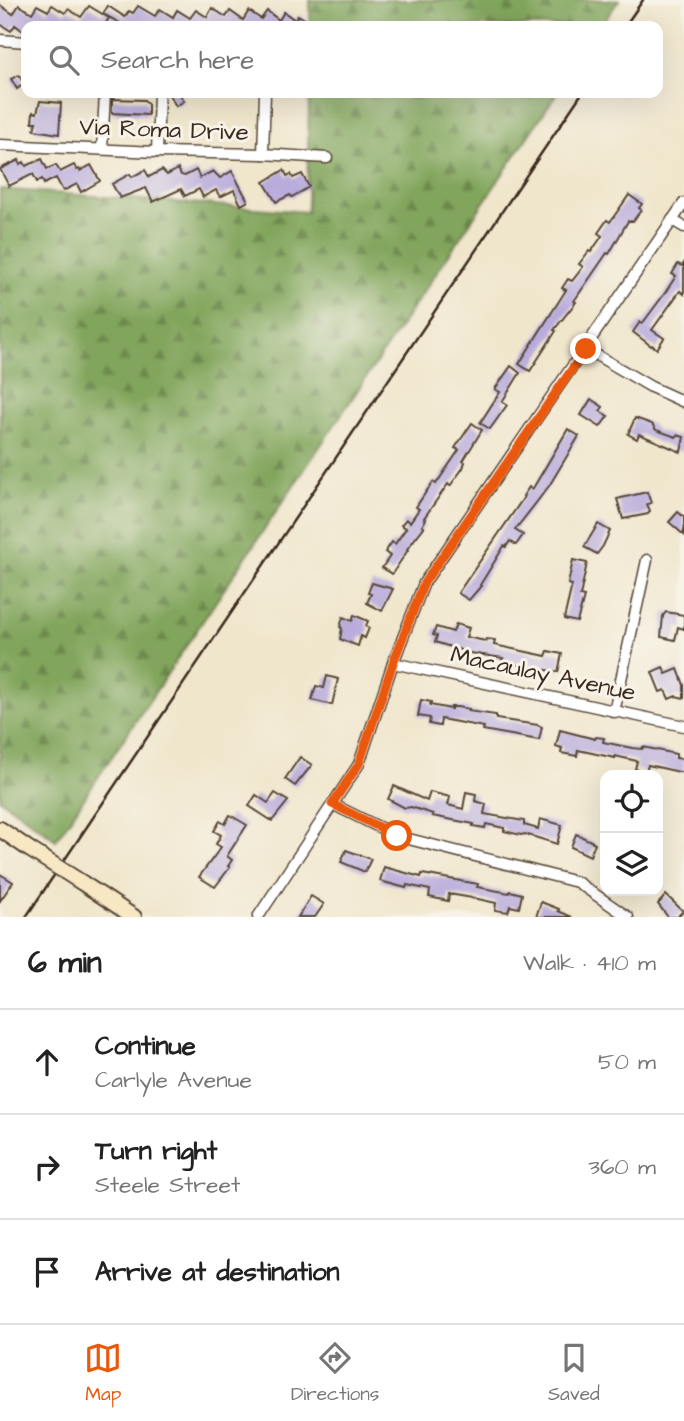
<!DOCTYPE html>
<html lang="en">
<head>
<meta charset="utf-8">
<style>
	:root { --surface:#fff; --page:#f6f6f6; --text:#222; --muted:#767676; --line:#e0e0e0; --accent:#ea580c }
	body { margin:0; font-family:"Architects Daughter",sans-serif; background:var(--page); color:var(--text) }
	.controls { position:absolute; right:21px; bottom:21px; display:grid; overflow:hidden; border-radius:14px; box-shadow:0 7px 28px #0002 }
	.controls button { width:63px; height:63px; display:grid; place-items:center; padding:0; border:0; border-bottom:2px solid var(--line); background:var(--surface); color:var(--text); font:35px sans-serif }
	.stop { position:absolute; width:21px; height:21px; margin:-16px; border:5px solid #ea580c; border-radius:50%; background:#fff }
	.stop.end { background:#ea580c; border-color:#fff; box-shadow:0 2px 7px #0008 }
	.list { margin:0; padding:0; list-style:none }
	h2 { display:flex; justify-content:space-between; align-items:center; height:91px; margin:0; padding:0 28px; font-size:30px }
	h2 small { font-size:23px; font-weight:400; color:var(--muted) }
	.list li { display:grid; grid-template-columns:46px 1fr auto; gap:21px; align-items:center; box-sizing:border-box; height:105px; padding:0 28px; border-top:2px solid var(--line) }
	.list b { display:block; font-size:26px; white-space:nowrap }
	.list p { margin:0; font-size:23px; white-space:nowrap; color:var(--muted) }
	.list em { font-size:23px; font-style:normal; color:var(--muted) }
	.icon { flex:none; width:38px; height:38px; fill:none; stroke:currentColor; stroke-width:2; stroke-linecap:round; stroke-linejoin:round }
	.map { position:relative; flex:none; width:684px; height:917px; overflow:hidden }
	.search { position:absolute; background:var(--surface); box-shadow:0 7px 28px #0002; left:21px; right:21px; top:21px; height:77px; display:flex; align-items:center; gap:18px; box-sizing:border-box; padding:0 24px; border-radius:14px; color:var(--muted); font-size:26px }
	.sheet { height:406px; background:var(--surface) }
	nav { display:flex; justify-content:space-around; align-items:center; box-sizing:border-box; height:98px; border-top:2px solid var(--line); background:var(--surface); font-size:19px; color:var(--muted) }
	nav a { display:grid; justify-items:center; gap:4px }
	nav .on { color:var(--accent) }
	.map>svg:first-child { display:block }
</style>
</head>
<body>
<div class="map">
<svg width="684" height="917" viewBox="0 0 684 917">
	<defs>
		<pattern id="forest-firs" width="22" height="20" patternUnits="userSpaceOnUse" patternTransform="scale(1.75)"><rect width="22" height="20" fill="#81a55b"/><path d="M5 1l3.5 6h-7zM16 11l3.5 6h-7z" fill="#6b874b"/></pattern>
	</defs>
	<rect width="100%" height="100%" fill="#f7f3e8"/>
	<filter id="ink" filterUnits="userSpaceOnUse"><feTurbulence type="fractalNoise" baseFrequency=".0143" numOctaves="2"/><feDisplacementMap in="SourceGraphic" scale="14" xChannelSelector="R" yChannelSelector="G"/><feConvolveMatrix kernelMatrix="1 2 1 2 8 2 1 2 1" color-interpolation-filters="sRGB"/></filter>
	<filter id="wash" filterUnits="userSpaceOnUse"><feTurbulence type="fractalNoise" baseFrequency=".00686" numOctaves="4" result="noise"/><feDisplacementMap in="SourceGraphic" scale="28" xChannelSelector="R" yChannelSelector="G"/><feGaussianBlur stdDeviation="1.57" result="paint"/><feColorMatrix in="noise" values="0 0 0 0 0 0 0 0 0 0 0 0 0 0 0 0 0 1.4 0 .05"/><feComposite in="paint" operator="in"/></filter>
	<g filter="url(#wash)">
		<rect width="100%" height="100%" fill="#f0e6cc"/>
		<g fill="url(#forest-firs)" stroke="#5e683c" stroke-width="2">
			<path d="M310,0h309l-18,26h-291z"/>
			<path d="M309,93h248l-501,747 -56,-41v-610l307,23z"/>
		</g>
		<g id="blocks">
			<g fill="#b9acdc">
				<path d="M0,5l13,9 6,-9 13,8 5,-8 11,6 4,-6 13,8 3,-4 13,8 8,-11 20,12 -5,8h-78v7l-11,-8 -4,6 -11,-7z"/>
				<path d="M108,6l17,11 4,-6 4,2 5,-7 17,10 5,-7 13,8 4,-7 13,8 6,-8 11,7 5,-9 14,9 4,-6 13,9 6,-9 12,8 6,-8 12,9 5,-8 11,8 3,-5 7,4 -3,5 4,2h-181l-22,-12z"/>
				<path d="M19,75l5,9 -7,5 -6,-10z"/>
				<path d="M168,93h11l5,8 -8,5z"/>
				<path d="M112,99l32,1 4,4v11l-36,-2z"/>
				<path d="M40,101l21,2 -2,31 -25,-4 2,-8h-4l1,-10 4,1z"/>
				<path d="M42,159l5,10 9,-4 4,7 14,-7 3,5 2,-1 1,2 11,-6 9,16 -19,11 -4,-8 -14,7 -7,-13 -12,6 -2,-5 -5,3 -4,-8 -24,12 -9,-17 19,-9 1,4 4,-2 2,4z"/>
				<path d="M178,169l3,6 4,1 11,-6 4,8 13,-7 7,7 12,-7 16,30 -7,4 -7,-15 -14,7 -4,-7 -13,7 -4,-8 -14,7 -4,-7 -28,13 -7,-14 -26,10 -8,-14 18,-10 2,3 13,-7 4,7 13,-7 5,5z"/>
				<path d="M284,170l3,6 4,-2 2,4 9,-4 7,13 -17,10 -2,-2 -14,7 -12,-20z"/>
				<path d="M629,195l13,9 -3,4 2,2 -8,11h-5l-19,33 -2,-1 -33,48 2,1 -22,28 2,1 -26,40 -11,-7 47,-74 -4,-2 6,-9 4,2 11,-14 -4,-3 10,-13 2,1 11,-16 -4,-3 9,-13 3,2z"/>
				<path d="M684,263v31l-4,-3 -28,39 12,8 -7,11 -5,-4 -1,1 -18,-14 7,-10 2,2 23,-31 11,-17 -4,-2 6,-10 4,2z"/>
				<path d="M511,366l9,7 -18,29 5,3 -17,24 -10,-6 20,-31 -5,-3z"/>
				<path d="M591,399l12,8 -3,4 8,5 -8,11 -19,-12z"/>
				<path d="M635,418l17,6 4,6 20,7 1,-2 7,2 -3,15 -42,-18 -2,5 -9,-5z"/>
				<path d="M472,423l10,7 -19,31 2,1 -2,6 -13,18 -2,-2 -24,34 2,1 -4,7 2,1 -17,22 1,1 -16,24 -10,-6 8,-12 -5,-4 7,-10 3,2 11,-16 -5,-3 5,-6 4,3 9,-13 -3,-2 10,-15 7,-10 3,2 23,-34 -4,-2z"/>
				<path d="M568,429l11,7 -30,50 -34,44 8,5 -7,10 -6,-4 -4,6 -2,-1 -24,39 1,1 -12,14 -11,-7 66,-96 -1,-1 6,-9 3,3z"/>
				<path d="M647,492l4,11 -4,1 3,7 -2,3 -25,5 -6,-20z"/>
				<path d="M678,512l6,5v18l-15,-13z"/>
				<path d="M598,524l12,7 -7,15 -6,8 -13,-7z"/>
				<path d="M573,560l14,3 -7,33 4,1 -7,25 -13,-3 8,-34 -4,-1z"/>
				<path d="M372,583l21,6 -11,22 -15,-8 4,-9 -3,-1z"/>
				<path d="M666,612l18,3v14l-6,-2 -3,13 -14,-3 2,-21z"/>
				<path d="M354,615l14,6 -2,5 3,2 -4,10 -4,-2 -3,10 -18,-7 2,-11 -2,-1 3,-10 9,4z"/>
				<path d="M456,624l13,4 -3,9 20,4 1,-2 8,1 -1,5 52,11 2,-5 14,3 -4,18 -46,-8v-2l-10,-2 1,-2 -33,-5 -35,-11 2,-6 -4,-1 3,-8 17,5z"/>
				<path d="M663,667l3,7 12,-5 6,16v13l-8,-2 -7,3 -4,-9 -5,2 -8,-20z"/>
				<path d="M327,676l11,3 -6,26 -20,-5 4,-14 8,2z"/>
				<path d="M421,700l10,2 -1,3 21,4v-2h6l12,2 -1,2 28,4v4l42,6 4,2 -3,13 -56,-10 1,-3 -43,-8 -1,7 -11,-2 1,-6 -12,-2z"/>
				<path d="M560,730l35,9 1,-2 8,1 -1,4 29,6 10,1 1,-2 33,7v4l8,1v14l-36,-8 -2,7 -11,-3 2,-8 -22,-5v2l-37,-8 -1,6 -16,-3 1,-5 -6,-2z"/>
				<path d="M300,757l12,8 -17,21 -10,-7z"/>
				<path d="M394,786l33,15 3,-9 20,5 -2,8 15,4 3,-17 10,2 -1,7 11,3 -2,10 40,7v4l14,4 2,-10 22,6 -5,19 -32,-10 -4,1 -17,-4v-3l-18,-4 -1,4 -12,-2 1,-2 -42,-8 1,-2 -22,-7 -6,1 -17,-9z"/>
				<path d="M275,793l13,8 -16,20 -23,-15 7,-11 12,8z"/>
				<path d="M230,815l17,10 -20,31 5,4 -4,6 2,1 -15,20 -16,-10 22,-30 -5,-3 5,-9 -7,-4 6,-10 5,3z"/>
				<path d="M576,834l19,9 -5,13 -19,-9z"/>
				<path d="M346,850l25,9 -6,13 -24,-10z"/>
				<path d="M384,867l37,10 1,-3 56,10 -1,3 32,6 1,-2 12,3 -3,14 -9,-2 -2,6 -13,-2 1,-7 -18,-4 -29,-5 -1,7 -19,-4 1,-7 -23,-5 -1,3 -26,-7z"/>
				<path d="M0,874l13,8 -13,19z"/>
				<path d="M666,895l17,16 -6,6h-9l-10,-13z"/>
				<path d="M311,896l13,8 -9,13h-17z"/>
				<path d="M541,902l18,7 -1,2 14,6h-36z"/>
			</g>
		</g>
	</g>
	<g filter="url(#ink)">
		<use href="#blocks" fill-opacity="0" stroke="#564638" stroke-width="2"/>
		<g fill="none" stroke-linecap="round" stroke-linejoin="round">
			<defs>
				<g id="street">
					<path d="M0,40l26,2"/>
					<path d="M0,145l157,7 106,2 64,4"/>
					<path d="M102,149l3,-56"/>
					<path d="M157,152l2,-59"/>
					<path d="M263,154l2,-61"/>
					<path d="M672,220l12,7"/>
					<path d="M586,349l65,38 33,15"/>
					<path d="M393,663l291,63"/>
					<path d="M614,712l33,-152"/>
					<path d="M332,804l65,32 180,46 51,35"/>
					<path d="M258,917l101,-153 34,-101 31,-80 260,-380"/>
				</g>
				<g id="secondary">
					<path d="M0,829l29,20"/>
					<path d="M81,882l53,35"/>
				</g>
			</defs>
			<use href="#street" stroke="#564638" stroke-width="13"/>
			<use href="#secondary" stroke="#564638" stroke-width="18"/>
			<use href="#street" stroke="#fff" stroke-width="10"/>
			<use href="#secondary" stroke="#f7e8c3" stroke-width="14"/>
			<g stroke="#3b2a1e" stroke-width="2.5">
				<path d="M625,26l18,-26"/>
				<path d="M26,917l556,-824"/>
			</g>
			<defs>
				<path id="secondary-bridge" d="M29,849l52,33"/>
			</defs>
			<use href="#secondary-bridge" stroke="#564638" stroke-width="18" stroke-linecap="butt"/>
			<use href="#secondary-bridge" stroke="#f7e8c3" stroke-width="14"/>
		</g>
	</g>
	<g fill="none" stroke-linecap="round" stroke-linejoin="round" filter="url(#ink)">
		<path stroke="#ea580c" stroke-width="9" d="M397,836l-65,-32 27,-40 34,-101 31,-80 162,-234"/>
	</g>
	<g text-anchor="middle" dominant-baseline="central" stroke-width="6" stroke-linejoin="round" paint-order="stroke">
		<g font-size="24" fill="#3b2a1e" stroke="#f7f3e8">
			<text transform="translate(164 130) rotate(2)">Via Roma Drive</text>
			<text transform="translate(543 674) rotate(12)">Macaulay Avenue</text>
		</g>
	</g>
</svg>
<div class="controls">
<button><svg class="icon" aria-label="locate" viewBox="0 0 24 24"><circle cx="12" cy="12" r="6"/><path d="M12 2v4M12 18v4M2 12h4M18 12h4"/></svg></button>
<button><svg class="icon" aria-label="layers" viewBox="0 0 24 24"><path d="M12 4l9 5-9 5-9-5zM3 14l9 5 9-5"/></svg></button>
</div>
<div class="stop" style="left:397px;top:836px"></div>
<div class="stop end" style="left:586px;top:349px"></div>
<div class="search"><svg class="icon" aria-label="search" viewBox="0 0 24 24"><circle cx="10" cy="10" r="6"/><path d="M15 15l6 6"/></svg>Search here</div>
</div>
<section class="sheet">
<h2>6 min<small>Walk · 410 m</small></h2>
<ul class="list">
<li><svg class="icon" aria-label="ahead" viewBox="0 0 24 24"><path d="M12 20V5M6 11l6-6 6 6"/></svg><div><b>Continue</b><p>Carlyle Avenue</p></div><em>50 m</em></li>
<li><svg class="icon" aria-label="right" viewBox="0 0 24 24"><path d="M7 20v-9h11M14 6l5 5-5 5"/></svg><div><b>Turn right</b><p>Steele Street</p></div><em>360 m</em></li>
<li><svg class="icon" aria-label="arrive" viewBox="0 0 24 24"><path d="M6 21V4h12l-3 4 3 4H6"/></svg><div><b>Arrive at destination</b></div></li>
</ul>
</section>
<nav>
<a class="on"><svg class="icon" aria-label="map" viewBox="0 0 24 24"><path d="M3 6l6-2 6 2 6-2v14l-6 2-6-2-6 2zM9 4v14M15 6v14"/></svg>Map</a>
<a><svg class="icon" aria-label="directions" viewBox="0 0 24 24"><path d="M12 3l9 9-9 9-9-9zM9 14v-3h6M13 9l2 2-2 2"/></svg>Directions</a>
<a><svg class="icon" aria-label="saved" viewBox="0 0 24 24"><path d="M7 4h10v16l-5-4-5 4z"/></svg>Saved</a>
</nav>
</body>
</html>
